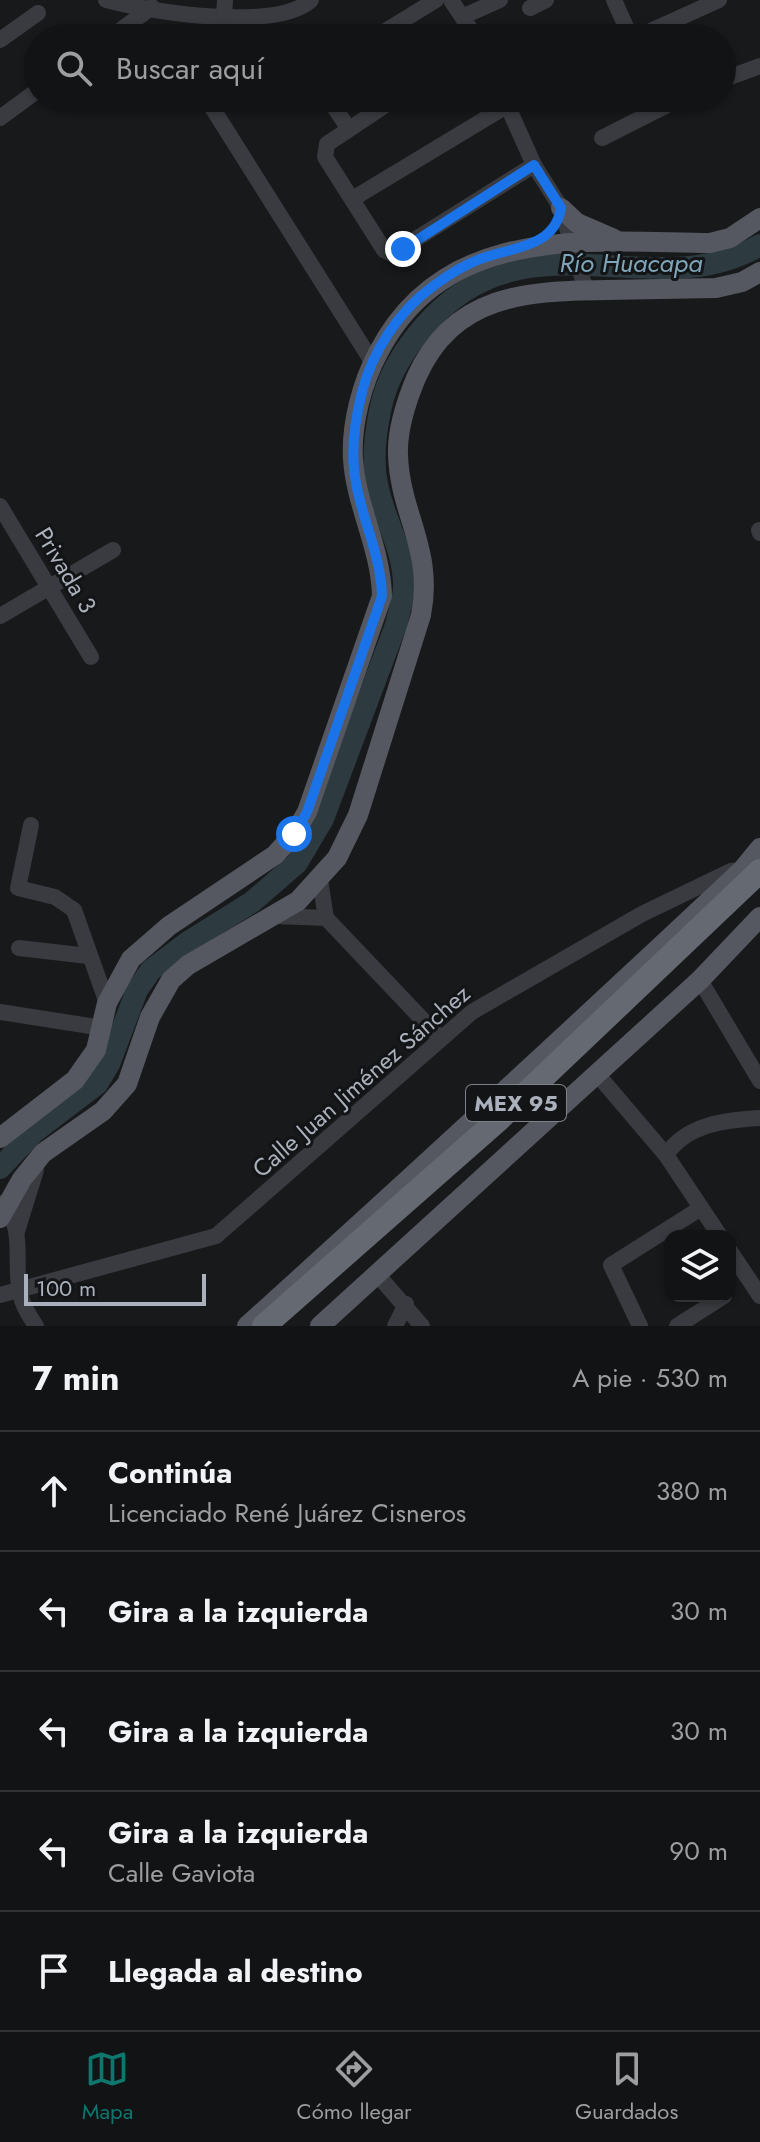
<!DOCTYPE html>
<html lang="es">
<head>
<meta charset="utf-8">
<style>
	:root { --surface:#121314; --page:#1f2022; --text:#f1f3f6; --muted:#9c9ea0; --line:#313234; --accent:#0f766e }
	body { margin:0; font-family:Jost,sans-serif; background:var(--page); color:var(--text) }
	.controls { position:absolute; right:24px; bottom:24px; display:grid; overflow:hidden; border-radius:16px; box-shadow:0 2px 6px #0004 }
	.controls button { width:72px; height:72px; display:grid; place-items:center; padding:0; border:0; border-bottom:2px solid var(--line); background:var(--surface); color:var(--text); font:40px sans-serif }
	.scale { position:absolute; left:24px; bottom:20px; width:182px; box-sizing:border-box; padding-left:8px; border:4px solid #aab1bc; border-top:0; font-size:22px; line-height:28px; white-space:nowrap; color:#aab1bc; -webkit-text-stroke:6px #131416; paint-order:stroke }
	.stop { position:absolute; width:24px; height:24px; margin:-18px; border:6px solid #1a73e8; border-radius:50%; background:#fff }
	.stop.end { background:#1a73e8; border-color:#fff; box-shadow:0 2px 8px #0008 }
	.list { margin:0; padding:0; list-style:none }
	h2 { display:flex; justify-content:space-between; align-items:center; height:104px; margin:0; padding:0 32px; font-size:34px }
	h2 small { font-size:26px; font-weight:400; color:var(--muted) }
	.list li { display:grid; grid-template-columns:52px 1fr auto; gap:24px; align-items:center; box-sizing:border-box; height:120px; padding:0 32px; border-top:2px solid var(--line) }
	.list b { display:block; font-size:30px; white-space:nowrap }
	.list p { margin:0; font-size:26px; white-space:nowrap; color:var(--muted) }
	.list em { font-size:26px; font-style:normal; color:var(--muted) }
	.icon { flex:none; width:44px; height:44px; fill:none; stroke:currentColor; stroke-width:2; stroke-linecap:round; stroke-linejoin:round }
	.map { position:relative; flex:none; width:760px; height:1326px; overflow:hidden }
	.search { position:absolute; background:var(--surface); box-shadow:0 2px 6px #0004; left:24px; right:24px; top:24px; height:88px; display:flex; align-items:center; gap:20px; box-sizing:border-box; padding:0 28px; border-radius:44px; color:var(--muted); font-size:30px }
	.sheet { height:704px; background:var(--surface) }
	nav { display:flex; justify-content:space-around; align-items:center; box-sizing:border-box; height:112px; border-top:2px solid var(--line); background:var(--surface); font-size:22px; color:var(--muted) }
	nav a { display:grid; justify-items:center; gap:4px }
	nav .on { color:var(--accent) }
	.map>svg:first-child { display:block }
</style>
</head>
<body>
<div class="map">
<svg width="760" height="1326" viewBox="0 0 760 1326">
	<rect width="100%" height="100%" fill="#18191b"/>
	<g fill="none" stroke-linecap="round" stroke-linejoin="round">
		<path stroke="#2d3a40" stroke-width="22" d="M0,1168l34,-36 63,-48 12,-20 28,-74 14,-20 37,-28 64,-40 45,-39 26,-44 73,-194c3,-14 9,-29 8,-42 -1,-35 -21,-66 -27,-99 -5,-24 -2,-49 3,-73 7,-37 27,-67 53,-94 100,-104 223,-10 327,-72"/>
		<g stroke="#393b40" stroke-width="16">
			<path d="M106,0c45,12 170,32 205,0"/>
			<path d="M451,0l25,38"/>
			<path d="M614,0l17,38"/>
			<path d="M530,8l16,-8"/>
			<path d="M464,16l36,-16"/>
			<path d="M224,17l1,-17"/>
			<path d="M110,38l42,-31"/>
			<path d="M374,38l62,-38"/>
			<path d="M635,38l84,-38"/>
			<path d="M0,40l38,-27"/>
			<path d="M722,80l38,-14"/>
			<path d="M206,98l167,265"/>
			<path d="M328,98l21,31"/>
			<path d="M396,98l-69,46 -2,13 59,93 8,4 142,-89"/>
			<path d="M504,98l30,67 27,43 25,82"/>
			<path d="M0,118l38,-28"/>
			<path d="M602,138l79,-40"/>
			<path d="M354,198l154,-93"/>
			<path d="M0,506l91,151"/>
			<path d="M759,530l1,3"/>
			<path d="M0,616l113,-66"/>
			<path d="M31,825l-13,63 37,9 19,13 33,93"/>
			<path d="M320,880l6,38 115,121"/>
			<path d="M275,916l51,2"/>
			<path d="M19,948l69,8"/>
			<path d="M700,980l60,101"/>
			<path d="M0,1012l103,16"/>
			<path d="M597,1074l69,81 54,81"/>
			<path d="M666,1155c21,-31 59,-35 94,-37"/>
			<path d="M0,1203c27,20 13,62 20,89 2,13 9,23 16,34"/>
			<path d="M17,1231l19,-61"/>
			<path d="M730,1251l30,45"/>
			<path d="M376,1273l46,53"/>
			<path d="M0,1295l216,-59 256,-224 170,-98 89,-43 11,-1"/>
			<path d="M395,1326l11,-22"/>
			<path d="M640,1326l-29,-61 90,-57"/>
			<path d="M677,1326l47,-30"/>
		</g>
		<g stroke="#555860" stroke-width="20">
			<path d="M561,208l16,15 37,16"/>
			<path d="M0,1138l75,-58 21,-30 11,-47 24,-44 38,-33 106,-71 19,-21 13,-22 75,-216c-1,-48 -26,-90 -29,-137 -2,-35 9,-76 25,-106 67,-130 210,-111 332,-110l20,-5 30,-20"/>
			<path d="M0,1218l22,-39 21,-26 60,-42 24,-27 23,-67 21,-37 17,-15 110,-64 39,-43 21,-43 63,-200c13,-65 -21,-100 -23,-160 -1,-26 8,-53 18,-77 37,-84 110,-87 190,-88 36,-1 73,-1 110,-2l26,-6 18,-10"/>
			<path d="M247,1326c167,-151 332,-303 495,-456l18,-22"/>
			<path d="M320,1326l380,-346 60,-63"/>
		</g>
		<path stroke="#656a72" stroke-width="24" d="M264,1326l233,-205 263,-250"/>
	</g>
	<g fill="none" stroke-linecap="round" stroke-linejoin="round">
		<path stroke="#1a73e8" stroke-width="10" d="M294,834l13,-22 75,-216c-1,-40 -19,-74 -26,-113 -6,-29 -1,-63 6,-91 10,-40 37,-81 70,-105 16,-12 35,-24 54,-30 30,-10 69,-11 75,-49l-27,-43 -131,84"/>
	</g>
	<g text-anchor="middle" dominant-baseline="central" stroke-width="6" stroke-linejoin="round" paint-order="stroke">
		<rect fill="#131416" stroke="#7d828a" stroke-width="2" x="466" y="1085" width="100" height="36" rx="6"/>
		<g font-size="22" font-weight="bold" fill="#aab1bc">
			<text x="516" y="1103">MEX 95</text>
		</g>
		<g font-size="24" fill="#aab1bc" stroke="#131416">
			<text transform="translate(66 570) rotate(59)">Privada 3</text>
			<text transform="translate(361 1081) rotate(-41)">Calle Juan Jiménez Sánchez</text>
		</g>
		<g font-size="26" font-style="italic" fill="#7ea5b9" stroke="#131416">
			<text x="631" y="263">Río Huacapa</text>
		</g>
	</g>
</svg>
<div class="controls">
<button><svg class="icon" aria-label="layers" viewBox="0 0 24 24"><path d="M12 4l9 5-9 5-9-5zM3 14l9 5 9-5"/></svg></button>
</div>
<div class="scale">100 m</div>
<div class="stop" style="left:294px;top:834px"></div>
<div class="stop end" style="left:403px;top:249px"></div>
<div class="search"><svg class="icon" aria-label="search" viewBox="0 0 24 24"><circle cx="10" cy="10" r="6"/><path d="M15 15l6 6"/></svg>Buscar aquí</div>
</div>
<section class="sheet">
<h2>7 min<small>A pie · 530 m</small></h2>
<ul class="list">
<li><svg class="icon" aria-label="ahead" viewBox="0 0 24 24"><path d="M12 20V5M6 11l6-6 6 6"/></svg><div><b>Continúa</b><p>Licenciado René Juárez Cisneros</p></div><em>380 m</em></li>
<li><svg class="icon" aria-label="left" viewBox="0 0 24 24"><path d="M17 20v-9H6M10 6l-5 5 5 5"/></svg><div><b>Gira a la izquierda</b></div><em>30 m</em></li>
<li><svg class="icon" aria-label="left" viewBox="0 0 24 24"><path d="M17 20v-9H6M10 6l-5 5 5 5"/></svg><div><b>Gira a la izquierda</b></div><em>30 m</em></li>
<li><svg class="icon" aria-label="left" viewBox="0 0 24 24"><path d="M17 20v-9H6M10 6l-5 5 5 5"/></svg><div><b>Gira a la izquierda</b><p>Calle Gaviota</p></div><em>90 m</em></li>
<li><svg class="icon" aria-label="arrive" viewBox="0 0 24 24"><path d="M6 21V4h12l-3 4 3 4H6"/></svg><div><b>Llegada al destino</b></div></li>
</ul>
</section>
<nav>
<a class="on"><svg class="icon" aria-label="map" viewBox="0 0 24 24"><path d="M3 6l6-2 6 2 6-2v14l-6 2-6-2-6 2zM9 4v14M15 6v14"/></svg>Mapa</a>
<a><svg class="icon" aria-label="directions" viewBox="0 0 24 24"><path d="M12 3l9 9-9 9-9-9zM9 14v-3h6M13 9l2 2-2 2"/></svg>Cómo llegar</a>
<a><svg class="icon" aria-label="saved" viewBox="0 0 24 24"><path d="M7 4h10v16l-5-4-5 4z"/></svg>Guardados</a>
</nav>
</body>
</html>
